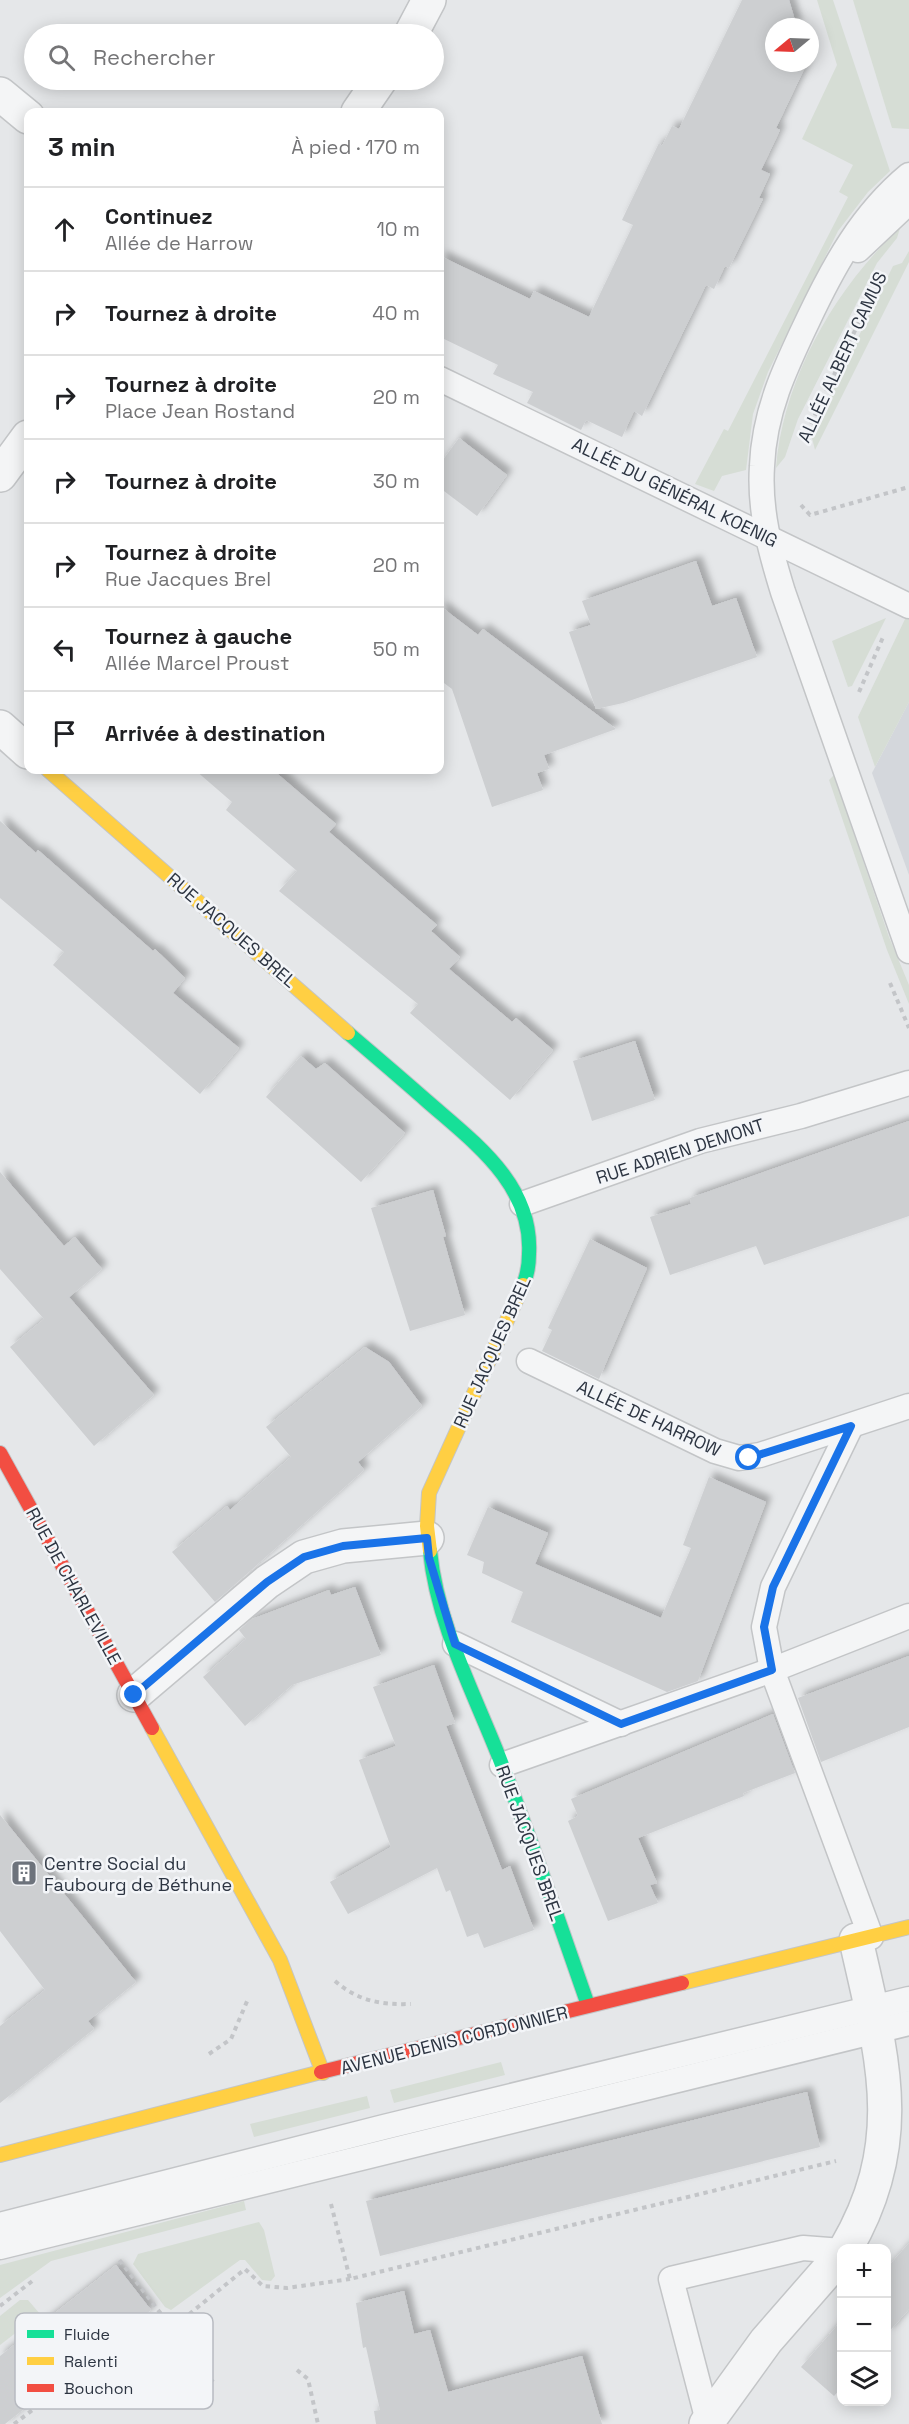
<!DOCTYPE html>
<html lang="fr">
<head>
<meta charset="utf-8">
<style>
	:root { --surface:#fff; --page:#f2f2f2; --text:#202124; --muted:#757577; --line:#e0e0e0 }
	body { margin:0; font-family:"Space Grotesk",sans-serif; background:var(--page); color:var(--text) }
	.controls { position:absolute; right:18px; bottom:18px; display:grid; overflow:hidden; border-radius:12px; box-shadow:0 3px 15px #0003 }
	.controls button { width:54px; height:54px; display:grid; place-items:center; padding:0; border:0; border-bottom:2px solid var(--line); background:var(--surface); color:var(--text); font:30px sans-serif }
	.compass { position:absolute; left:765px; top:18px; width:54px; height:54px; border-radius:50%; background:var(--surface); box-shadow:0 3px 15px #0003; rotate:251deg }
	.stop { position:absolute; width:18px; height:18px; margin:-14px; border:4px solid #1a73e8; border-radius:50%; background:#fff }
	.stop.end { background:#1a73e8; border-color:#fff; box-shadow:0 2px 6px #0008 }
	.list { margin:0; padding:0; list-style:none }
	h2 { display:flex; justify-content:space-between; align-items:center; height:78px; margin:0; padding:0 24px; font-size:26px }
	h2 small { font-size:20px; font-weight:400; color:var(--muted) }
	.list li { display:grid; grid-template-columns:39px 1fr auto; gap:18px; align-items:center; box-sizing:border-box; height:84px; padding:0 24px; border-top:2px solid var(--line) }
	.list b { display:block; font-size:22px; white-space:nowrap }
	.list p { margin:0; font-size:20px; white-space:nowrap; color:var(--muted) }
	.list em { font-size:20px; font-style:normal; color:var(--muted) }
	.icon { flex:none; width:33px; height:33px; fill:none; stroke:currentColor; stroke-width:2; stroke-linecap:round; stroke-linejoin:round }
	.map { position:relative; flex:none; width:909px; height:2424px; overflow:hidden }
	.search { position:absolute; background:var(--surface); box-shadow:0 3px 15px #0003; left:24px; top:24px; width:420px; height:66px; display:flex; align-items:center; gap:15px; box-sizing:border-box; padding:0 21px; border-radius:33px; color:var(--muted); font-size:22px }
	.panel { position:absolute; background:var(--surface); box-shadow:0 3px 15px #0003; left:24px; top:108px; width:420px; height:666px; border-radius:12px }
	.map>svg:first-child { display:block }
</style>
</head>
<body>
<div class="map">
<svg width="909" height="2424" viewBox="0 0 909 2424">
	<defs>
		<filter id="shadow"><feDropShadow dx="5.5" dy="-5.5" stdDeviation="3" flood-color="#0004"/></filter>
	</defs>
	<rect width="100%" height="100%" fill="#e5e7e9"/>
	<path fill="#d4d7dc" d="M909,702v173l-37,-102z"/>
	<g fill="#d6ddd5">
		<path d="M817,0h16l57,171 -22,21 -30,39 -70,141 -15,42 -7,56 -24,6 -8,15 -19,-7 29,-55 4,2 120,-234 -9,-5 14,-27 -51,-26 35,-74z"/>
		<path d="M853,0h56v129l-17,-1z"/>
		<path d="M900,228l-3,10 -20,25 -79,156 -13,38 -9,11c7,-89 59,-180 124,-240z"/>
		<path d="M909,251v11l-94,188 -4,-16 82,-168 9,-3z"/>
		<path d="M906,617l3,1v84l-34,65 -17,-50z"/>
		<path d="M886,618l-34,68 -4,1 -16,-46z"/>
		<path d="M834,775l55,162 20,48v19l-22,-54 -58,-170z"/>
		<path d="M501,2062l4,13 -111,28 -4,-13z"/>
		<path d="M367,2096l3,12 -116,29 -4,-13z"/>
		<path d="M244,2201l2,9 -195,51 -51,37v-33z"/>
		<path d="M259,2222l5,8 11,46 -4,5 -9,-1 -17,-20h-5l-69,50 -6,-3 -32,-43 5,-10z"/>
		<path d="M20,2300h8l12,14 -40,31v-29z"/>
	</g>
	<g fill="#cdcfd1" filter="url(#shadow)">
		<path d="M742,0h47l8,27h-23v36h33l-31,65 4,2 -19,40 9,4 -11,24 4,1 -34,69 -4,-2 -11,23 -8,-4 -64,131 -8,-5 -12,26 -36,-17 -5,10 -54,-27 6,-11 -40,-18 5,-9 -58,-28v-81l90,43 4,-8 55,26 44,-92 -11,-5 37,-77 3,3 10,-20 7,3z"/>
		<path d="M459,438l48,37 -30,41 -37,-28v-24z"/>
		<path d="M696,561l16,45 24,-8 21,59 -134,46 -27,6 -27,-77 22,-7 -9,-24z"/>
		<path d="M440,606l38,29 5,-6 133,100 -72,26 5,14 -12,4 6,17 -51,17 -40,-118 -12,-9z"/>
		<path d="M195,770h78l63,54 -7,8 108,93 -6,6 29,26 -11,12 63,53 4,-4 37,32 -43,50 -100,-87 8,-9 -139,-113 18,-20 -71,-61 6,-8z"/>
		<path d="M0,821l36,32 2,-3 115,101 2,-2 30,29 -12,15 66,55 -39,46 -147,-129 11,-13 -64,-54z"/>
		<path d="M635,1041l20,59 -63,21 -19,-60z"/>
		<path d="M301,1056l15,13 9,-6 80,70 -44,49 -95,-85z"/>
		<path d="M909,1121v95l-145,49 -8,-19 -86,29 -20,-58 41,-13 -1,-6z"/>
		<path d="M0,1172l64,74 11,-9 27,32 -49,42 16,-14 85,98 -60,51 -84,-99 34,-28 -44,-50z"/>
		<path d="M433,1190l13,46 -3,1 22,78 -55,16 -39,-123z"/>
		<path d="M590,1239l57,29 -48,111 -57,-28 10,-21 -4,-2z"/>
		<path d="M365,1347l24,15 33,44 -64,56 6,8 -149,132 -43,-50 55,-46 3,4 61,-53 -25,-30z"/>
		<path d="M709,1477l57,25 -68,179 -31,11 -156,-70 12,-30 -41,-19 2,-11 -17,-7 21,-48 60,26 -13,31 126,54 30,-70 -8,-3z"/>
		<path d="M355,1587l26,68 -89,30 -47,41 -42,-49 43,-38 -7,-9 13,-11 77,-29 2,5z"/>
		<path d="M909,1656v71l-88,35 -23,-64z"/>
		<path d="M434,1665l21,58 -9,3 56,144 8,-4 24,64 -50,18 -6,-15 -11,4 -17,-47 -4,2 -9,-24 -89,46 -18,-32 61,-35 -32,-87 37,-14 -23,-59z"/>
		<path d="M773,1714l22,59 -52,20 1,3 -106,42 19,45 -7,2 8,18 -50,18 -40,-100 10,-5 -7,-17z"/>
		<path d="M0,1815l136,167 -48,39 6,8 -94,74v-77l45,-36 -45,-59z"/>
		<path d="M807,2092l13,55 -440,109 -14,-55z"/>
		<path d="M909,2243v66l-23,26v-66z"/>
		<path d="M116,2265l35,45 -45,36 9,11 -33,25 -9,-12 -68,54h-5v-68z"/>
		<path d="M404,2291l10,43 16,-4 18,62 134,-36 20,68h-226l-2,-13 6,-1 -14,-63 -3,1 -7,-45z"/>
		<path d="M842,2320v67l-8,9 -33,-29z"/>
	</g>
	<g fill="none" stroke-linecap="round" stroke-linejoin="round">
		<defs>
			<g id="lane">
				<path d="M909,175c-47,39 -75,90 -101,145 -23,48 -44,92 -46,146 -3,44 8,84 21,126l126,359"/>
				<path d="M858,250l51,-48"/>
				<path d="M440,379l469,227"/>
				<path d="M522,1204l178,-63 101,-25 108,-33"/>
				<path d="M529,1361l186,90 24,7 21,-3 149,-49"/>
				<path d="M851,1426l-78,161 -9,40 8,43 99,267"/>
				<path d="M455,1644l166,80"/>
				<path d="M502,1765l270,-95 137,-54"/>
				<path d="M0,2225l384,-98 525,-128"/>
				<path d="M0,2247l909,-224"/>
				<path d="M708,2421l-37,-142 132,-31 39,3"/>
			</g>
			<g id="street">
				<path d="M411,34l18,-34"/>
				<path d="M0,94l28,23"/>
				<path d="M358,112l22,-32"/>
				<path d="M0,475l28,-38"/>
				<path d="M0,727l28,25"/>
				<path d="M134,1695l133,-113 37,-25 39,-11 84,-8"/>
				<path d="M846,2248c63,-108 36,-192 10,-308"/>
				<path d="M706,2424l60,-83 76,-87"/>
			</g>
			<g id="fast">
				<path d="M348,1033c27,23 54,46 80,69 47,41 105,83 101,152 0,10 -2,22 -6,31"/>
				<path d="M430,1551c7,72 43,140 69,206 32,82 60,165 89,248"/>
			</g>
			<g id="slow">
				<path d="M48,770l300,263"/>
				<path d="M430,1551l-3,-25 2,-33 94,-208"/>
				<path d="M152,1728l128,232 43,113"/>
				<path d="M682,1983l227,-56"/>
				<path d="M0,2155l321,-83"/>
			</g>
			<g id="jam">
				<path d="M0,1453l152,275"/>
				<path d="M321,2072l361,-89"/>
			</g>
		</defs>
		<use href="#lane" stroke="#c3c5c7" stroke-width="27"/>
		<use href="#street" stroke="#c3c5c7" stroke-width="36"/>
		<use href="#fast" stroke="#c3c5c7" stroke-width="16"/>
		<use href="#slow" stroke="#c3c5c7" stroke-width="16"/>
		<use href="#jam" stroke="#c3c5c7" stroke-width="16"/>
		<g stroke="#c3c5c8" stroke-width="4" stroke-dasharray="4.5 4.5" stroke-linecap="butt">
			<path d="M807,432l70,-148"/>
			<path d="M801,505l9,10 99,-28"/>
			<path d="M859,692l25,-57"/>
			<path d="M890,983l19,45"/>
			<path d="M335,1981c23,20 46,24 76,23"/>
			<path d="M209,2054l22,-15 17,-40"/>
			<path d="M331,2204l19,75 486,-118"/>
			<path d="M0,2306l35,-27"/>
			<path d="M297,2370l11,9 10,45"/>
			<path d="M213,2382l-41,-54 73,-59 18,17 24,2 63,-9"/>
			<path d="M14,2424l58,-44 13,18 87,-70 -55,-71"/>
		</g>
		<use href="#lane" stroke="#f4f5f6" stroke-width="24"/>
		<use href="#street" stroke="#f4f5f6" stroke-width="33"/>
		<use href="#fast" stroke="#16e098" stroke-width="14"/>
		<use href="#slow" stroke="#ffcf43" stroke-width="14"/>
		<use href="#jam" stroke="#f24e42" stroke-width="14"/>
	</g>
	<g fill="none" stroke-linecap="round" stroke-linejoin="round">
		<path stroke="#1a73e8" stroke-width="8" d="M134,1695l133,-113 37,-25 39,-11 84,-8 2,20 26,86 166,80 151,-54 -8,-43 9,-40 78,-161 -102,32"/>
	</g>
	<defs>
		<symbol id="building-square" viewBox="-11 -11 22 22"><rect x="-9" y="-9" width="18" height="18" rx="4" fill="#6d737c" stroke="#f3f5f8"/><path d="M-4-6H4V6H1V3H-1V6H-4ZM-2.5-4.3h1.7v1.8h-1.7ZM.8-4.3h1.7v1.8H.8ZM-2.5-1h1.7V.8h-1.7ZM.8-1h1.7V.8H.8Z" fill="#fff"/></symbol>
	</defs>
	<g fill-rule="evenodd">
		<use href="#building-square" x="9" y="1858" width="30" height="30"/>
	</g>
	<g text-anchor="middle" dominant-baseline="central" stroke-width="5" stroke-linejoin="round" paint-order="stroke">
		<g font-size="18" fill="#2d3542" stroke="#f3f5f8">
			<text transform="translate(842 357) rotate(-65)">ALLÉE ALBERT CAMUS</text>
			<text transform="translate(675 492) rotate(26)">ALLÉE DU GÉNÉRAL KOENIG</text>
			<text transform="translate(232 930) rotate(41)">RUE JACQUES BREL</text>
			<text transform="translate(680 1151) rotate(-18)">RUE ADRIEN DEMONT</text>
			<text transform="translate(492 1352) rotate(-66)">RUE JACQUES BREL</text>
			<text transform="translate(649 1418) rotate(25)">ALLÉE DE HARROW</text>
			<text transform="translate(74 1586) rotate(61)">RUE DE CHARLEVILLE</text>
			<text transform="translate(530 1843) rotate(70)">RUE JACQUES BREL</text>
			<text transform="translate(454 2040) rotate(-14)">AVENUE DENIS CORDONNIER</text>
		</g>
		<g font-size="18" fill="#2d3542" stroke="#f3f5f8" text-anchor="start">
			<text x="44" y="1863">Centre Social du<tspan x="44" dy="21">Faubourg de Béthune</tspan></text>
		</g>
	</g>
	<rect x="15" y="2313" width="198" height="96" rx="9" fill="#f3f5f8" stroke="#b8bbc1" stroke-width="1.5"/>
	<rect x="27" y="2330" width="27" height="8" fill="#16e098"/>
	<rect x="27" y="2357" width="27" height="8" fill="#ffcf43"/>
	<rect x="27" y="2384" width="27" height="8" fill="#f24e42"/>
	<g font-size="16" fill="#2d3542">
		<text x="64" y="2340">Fluide</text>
		<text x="64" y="2367">Ralenti</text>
		<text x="64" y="2394">Bouchon</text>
	</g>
</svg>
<div class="controls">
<button>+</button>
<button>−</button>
<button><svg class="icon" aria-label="layers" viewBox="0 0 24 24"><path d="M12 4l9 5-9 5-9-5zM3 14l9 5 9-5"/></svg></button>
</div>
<svg class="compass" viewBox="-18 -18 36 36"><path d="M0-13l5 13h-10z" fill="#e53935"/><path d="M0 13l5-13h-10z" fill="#757577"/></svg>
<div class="stop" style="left:749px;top:1458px"></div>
<div class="stop end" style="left:134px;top:1695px"></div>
<div class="search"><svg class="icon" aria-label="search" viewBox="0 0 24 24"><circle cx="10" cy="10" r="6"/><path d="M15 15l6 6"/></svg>Rechercher</div>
<section class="panel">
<h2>3 min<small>À pied · 170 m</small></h2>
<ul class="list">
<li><svg class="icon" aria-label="ahead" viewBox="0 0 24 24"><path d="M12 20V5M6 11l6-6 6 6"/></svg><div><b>Continuez</b><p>Allée de Harrow</p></div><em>10 m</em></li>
<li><svg class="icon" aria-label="right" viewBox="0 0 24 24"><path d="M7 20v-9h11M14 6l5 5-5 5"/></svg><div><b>Tournez à droite</b></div><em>40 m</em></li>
<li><svg class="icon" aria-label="right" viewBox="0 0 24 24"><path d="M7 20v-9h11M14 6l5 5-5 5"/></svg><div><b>Tournez à droite</b><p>Place Jean Rostand</p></div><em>20 m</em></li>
<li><svg class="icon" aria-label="right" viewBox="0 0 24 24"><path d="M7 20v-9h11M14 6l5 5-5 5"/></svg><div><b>Tournez à droite</b></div><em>30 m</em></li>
<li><svg class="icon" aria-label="right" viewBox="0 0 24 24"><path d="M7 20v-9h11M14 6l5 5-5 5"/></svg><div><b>Tournez à droite</b><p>Rue Jacques Brel</p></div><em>20 m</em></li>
<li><svg class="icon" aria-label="left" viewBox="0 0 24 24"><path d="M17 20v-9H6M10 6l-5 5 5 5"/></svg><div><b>Tournez à gauche</b><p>Allée Marcel Proust</p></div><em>50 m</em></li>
<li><svg class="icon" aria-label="arrive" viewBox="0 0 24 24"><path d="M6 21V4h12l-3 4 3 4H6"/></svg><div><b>Arrivée à destination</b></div></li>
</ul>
</section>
</div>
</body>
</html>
